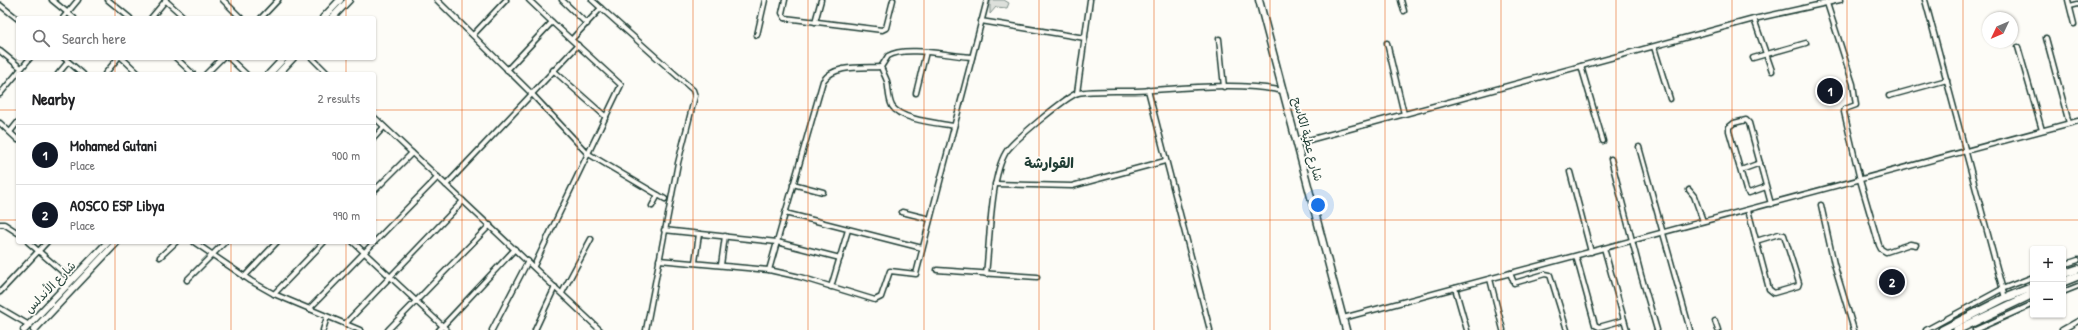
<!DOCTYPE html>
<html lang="en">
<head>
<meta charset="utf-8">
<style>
	:root { --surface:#fff; --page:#f6f6f6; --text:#202124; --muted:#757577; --line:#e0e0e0; --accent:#111827 }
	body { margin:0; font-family:"Patrick Hand","Playpen Sans Arabic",sans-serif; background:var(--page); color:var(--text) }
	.controls { position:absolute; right:12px; bottom:12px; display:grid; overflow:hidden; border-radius:4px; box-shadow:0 1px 3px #0004 }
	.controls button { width:36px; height:36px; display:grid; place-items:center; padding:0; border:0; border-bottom:1px solid var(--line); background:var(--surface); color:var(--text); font:20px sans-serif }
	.compass { position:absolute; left:1982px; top:12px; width:36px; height:36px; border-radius:50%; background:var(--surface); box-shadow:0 1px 3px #0004; rotate:226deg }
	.you { position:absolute; left:1318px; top:205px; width:14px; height:14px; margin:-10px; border:3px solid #fff; border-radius:50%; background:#1a73e8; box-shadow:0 0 0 6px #1a73e833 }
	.badge { display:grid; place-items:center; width:26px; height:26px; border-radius:50%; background:var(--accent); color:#fff; font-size:13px; font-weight:700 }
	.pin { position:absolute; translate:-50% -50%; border:2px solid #fff; box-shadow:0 1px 4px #0006 }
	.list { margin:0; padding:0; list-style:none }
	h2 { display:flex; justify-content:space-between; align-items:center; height:52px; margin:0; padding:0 16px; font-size:17px }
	h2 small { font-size:13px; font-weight:400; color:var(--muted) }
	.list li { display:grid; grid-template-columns:26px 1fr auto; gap:12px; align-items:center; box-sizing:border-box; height:60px; padding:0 16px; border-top:1px solid var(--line) }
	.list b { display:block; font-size:15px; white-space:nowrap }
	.list p { margin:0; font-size:13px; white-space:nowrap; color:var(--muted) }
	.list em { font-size:13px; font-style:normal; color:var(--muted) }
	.icon { flex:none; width:22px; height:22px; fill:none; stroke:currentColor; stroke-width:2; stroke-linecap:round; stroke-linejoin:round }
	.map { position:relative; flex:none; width:2078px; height:330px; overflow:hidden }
	.search { position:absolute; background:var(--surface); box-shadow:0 1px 3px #0004; left:16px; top:16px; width:360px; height:44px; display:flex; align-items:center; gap:10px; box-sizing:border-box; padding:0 14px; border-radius:4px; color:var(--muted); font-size:15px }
	.panel { position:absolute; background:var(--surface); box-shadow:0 1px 3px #0004; left:16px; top:72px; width:360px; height:172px; border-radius:4px }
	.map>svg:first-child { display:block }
</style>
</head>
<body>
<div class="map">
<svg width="2078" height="330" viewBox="0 0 2078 330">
	<rect width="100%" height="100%" fill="#fdfcf7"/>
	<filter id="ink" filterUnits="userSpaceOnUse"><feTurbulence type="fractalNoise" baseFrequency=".025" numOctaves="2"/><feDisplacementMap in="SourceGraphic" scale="8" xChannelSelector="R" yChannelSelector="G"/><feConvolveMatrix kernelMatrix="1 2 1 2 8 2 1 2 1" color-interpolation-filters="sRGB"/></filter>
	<g filter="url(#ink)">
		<path fill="#dde0db" stroke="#7e8e88" d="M990,0h14l5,3 -2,5 -11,-1 -6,7z"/>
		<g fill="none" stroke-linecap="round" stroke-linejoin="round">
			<defs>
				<g id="street">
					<path d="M52,0l22,18"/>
					<path d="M108,0l22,18"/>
					<path d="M165,0l20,18"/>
					<path d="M223,0l18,18"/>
					<path d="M437,0l94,93 56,60 71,42 -6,11"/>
					<path d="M529,0l23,22"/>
					<path d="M562,0l25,24"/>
					<path d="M592,0l101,90 2,6 -17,67 -32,167"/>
					<path d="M785,0l-3,13 3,5 97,12 4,-2 7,-28"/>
					<path d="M1401,0l3,11"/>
					<path d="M1826,0l27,84 3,21 -11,4 -1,3 16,68 19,65 2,4 5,3 24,-8 6,1"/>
					<path d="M1925,0l80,298"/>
					<path d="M2068,0l6,24"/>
					<path d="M0,5l18,14"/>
					<path d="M2070,6l8,-2"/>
					<path d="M63,18l15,-18"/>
					<path d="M151,18l15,-18"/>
					<path d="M261,18l17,-18"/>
					<path d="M1754,19l18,52"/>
					<path d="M981,21l104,17"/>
					<path d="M815,22l6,-22"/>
					<path d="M473,35l33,-35"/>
					<path d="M757,35l8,-35"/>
					<path d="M2046,38l23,85"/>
					<path d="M572,39l29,-31"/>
					<path d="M1219,39l5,48"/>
					<path d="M1387,43l17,71"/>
					<path d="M1654,47l16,52"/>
					<path d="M2018,47l24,83"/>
					<path d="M0,51l21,17"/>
					<path d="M64,58l19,16"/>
					<path d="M122,58l17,16"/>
					<path d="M176,58l17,16"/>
					<path d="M229,58l17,16"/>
					<path d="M312,58l16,16"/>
					<path d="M1753,58l53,-15"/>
					<path d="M1581,66l22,75"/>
					<path d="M507,70l45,-48 69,63 -87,181"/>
					<path d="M553,70l53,47"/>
					<path d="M58,74l10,-12"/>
					<path d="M105,74l13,-16"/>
					<path d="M206,74l16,-16"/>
					<path d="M1148,90l62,240"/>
					<path d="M916,93l10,-41"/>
					<path d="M1077,93l13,-93"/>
					<path d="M0,94l30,-36"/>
					<path d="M1889,96l58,-16"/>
					<path d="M374,117l226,213"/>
					<path d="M0,123l18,17"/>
					<path d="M954,126c-16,-3 -54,-6 -62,-20 -4,-8 -3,-16 -5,-25 -2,-5 -4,-9 -6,-14l7,-11c17,-11 63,0 84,1"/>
					<path d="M10,132l8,-10"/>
					<path d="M374,138l10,-11"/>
					<path d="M1298,143l456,-124 86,-19"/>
					<path d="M1639,147l51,183"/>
					<path d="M1611,159l30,116 16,55"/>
					<path d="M1741,170l19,-7"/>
					<path d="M1570,172l21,80"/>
					<path d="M793,184l30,8"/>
					<path d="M995,184l77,2 93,-25"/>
					<path d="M446,185l132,-140"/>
					<path d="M1766,187l-17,6 -3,-3 -17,-59v-4l5,-4 12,-3 3,3 22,81"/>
					<path d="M1689,190l5,6 9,25"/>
					<path d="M374,191l38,-38"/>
					<path d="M658,195l7,4"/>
					<path d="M1821,205l13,59 20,66"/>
					<path d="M1748,210l21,79 5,4 24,-7 1,-3 -15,-48 -5,-1 -23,7"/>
					<path d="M902,212l28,7"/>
					<path d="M785,213l137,35"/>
					<path d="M0,224h4l14,9"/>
					<path d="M664,230l113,12 63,16"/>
					<path d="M28,242l44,38"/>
					<path d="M194,242l57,39 23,13 86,36"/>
					<path d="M353,242l94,88"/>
					<path d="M1604,248l23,82"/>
					<path d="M1576,256l19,69 4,2 25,-7"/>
					<path d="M160,257l16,-15"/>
					<path d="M659,260l110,10 31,7 75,23 6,-3 9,-26 26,3 71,-274"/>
					<path d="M695,262l4,-28"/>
					<path d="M721,265l4,-29"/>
					<path d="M2063,265l15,-5"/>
					<path d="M769,270l54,-189c11,-17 40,-13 58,-14"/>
					<path d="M937,270l100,7"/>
					<path d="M1510,273l4,10 31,-9 5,1 17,55"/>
					<path d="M986,274c4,-32 4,-96 20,-122 6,-10 61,-56 72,-59 12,-3 43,-2 57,-2 49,-2 100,-10 148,0"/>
					<path d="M244,277l33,-35"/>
					<path d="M1490,279l13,51"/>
					<path d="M187,280l38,-38"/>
					<path d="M831,287l17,-57"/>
					<path d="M1455,288l12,42"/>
					<path d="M0,292l47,-50"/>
					<path d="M2063,292l15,-6"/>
					<path d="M562,293l29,-54"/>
					<path d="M274,294l50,-52"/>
					<path d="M0,308l29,17"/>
					<path d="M309,309l129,-132"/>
					<path d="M1343,318l735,-197"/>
					<path d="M1715,321l3,9"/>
					<path d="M345,324l118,-123"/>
					<path d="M323,330l4,-13"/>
					<path d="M388,330l102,-105"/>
					<path d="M439,330l76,-81"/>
					<path d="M492,330l36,-69"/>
					<path d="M535,330l20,-43"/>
					<path d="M1926,330l76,-41 31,-12"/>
					<path d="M1975,330l58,-26"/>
					<path d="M2062,330l16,-9"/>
				</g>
				<g id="secondary">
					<path d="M1259,0l87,330"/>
					<path d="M323,18l17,-18"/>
					<path d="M332,18l17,-18"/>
					<path d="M269,74l15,-16"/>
					<path d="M278,74l15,-16"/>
					<path d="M24,330l84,-88"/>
					<path d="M34,330l83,-88"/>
				</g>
				<g id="highway">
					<path d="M2063,274l15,-5"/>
					<path d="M2063,282l15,-6"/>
					<path d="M1942,330l63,-32 28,-11"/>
					<path d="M1957,330l76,-36"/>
				</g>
			</defs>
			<use href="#street" stroke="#1f3d34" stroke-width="7"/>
			<use href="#secondary" stroke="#1f3d34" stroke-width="9"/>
			<use href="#highway" stroke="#1f3d34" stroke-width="10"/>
			<use href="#street" stroke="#fdfcf7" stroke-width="4"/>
			<use href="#secondary" stroke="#fdfcf7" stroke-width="6"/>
			<use href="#highway" stroke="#fdfcf7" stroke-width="7"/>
		</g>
	</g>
	<path fill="none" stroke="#e8590c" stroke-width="1" stroke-opacity="0.55" d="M115,0v18M231,0v18M346,0v18M462,0v330M577,0v330M693,0v330M808,0v330M924,0v330M1039,0v330M1154,0v330M1270,0v330M1385,0v330M1501,0v330M1616,0v330M1732,0v330M1847,0v330M1963,0v330M115,58v16M231,58v16M346,58v16M0,110h18M374,110h1704M0,220h18M374,220h1704M115,242v88M231,242v88M346,242v88"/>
	<g text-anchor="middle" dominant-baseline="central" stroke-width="3.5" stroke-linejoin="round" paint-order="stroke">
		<g font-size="12" fill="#1f3d34" stroke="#fdfcf7">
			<text transform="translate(1308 139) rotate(75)">شارع عطية الكاسح</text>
			<text transform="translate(50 287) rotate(-46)">شارع الأندلس</text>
		</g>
		<g font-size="14" font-weight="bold" fill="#1f3d34" stroke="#fdfcf7">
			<text x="1049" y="162">القوارشة</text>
		</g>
	</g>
</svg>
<div class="controls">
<button>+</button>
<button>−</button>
</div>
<svg class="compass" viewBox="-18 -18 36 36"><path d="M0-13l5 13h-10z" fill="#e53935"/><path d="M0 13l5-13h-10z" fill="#757577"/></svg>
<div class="you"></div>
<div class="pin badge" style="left:1830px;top:91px">1</div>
<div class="pin badge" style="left:1892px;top:282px">2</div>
<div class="search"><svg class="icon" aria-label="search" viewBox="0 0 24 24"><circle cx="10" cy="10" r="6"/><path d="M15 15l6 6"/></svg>Search here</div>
<section class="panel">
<h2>Nearby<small>2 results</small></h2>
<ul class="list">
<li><span class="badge">1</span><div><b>Mohamed Gutani</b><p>Place</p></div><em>900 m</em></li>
<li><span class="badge">2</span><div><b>AOSCO ESP Libya</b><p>Place</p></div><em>990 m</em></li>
</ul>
</section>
</div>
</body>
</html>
